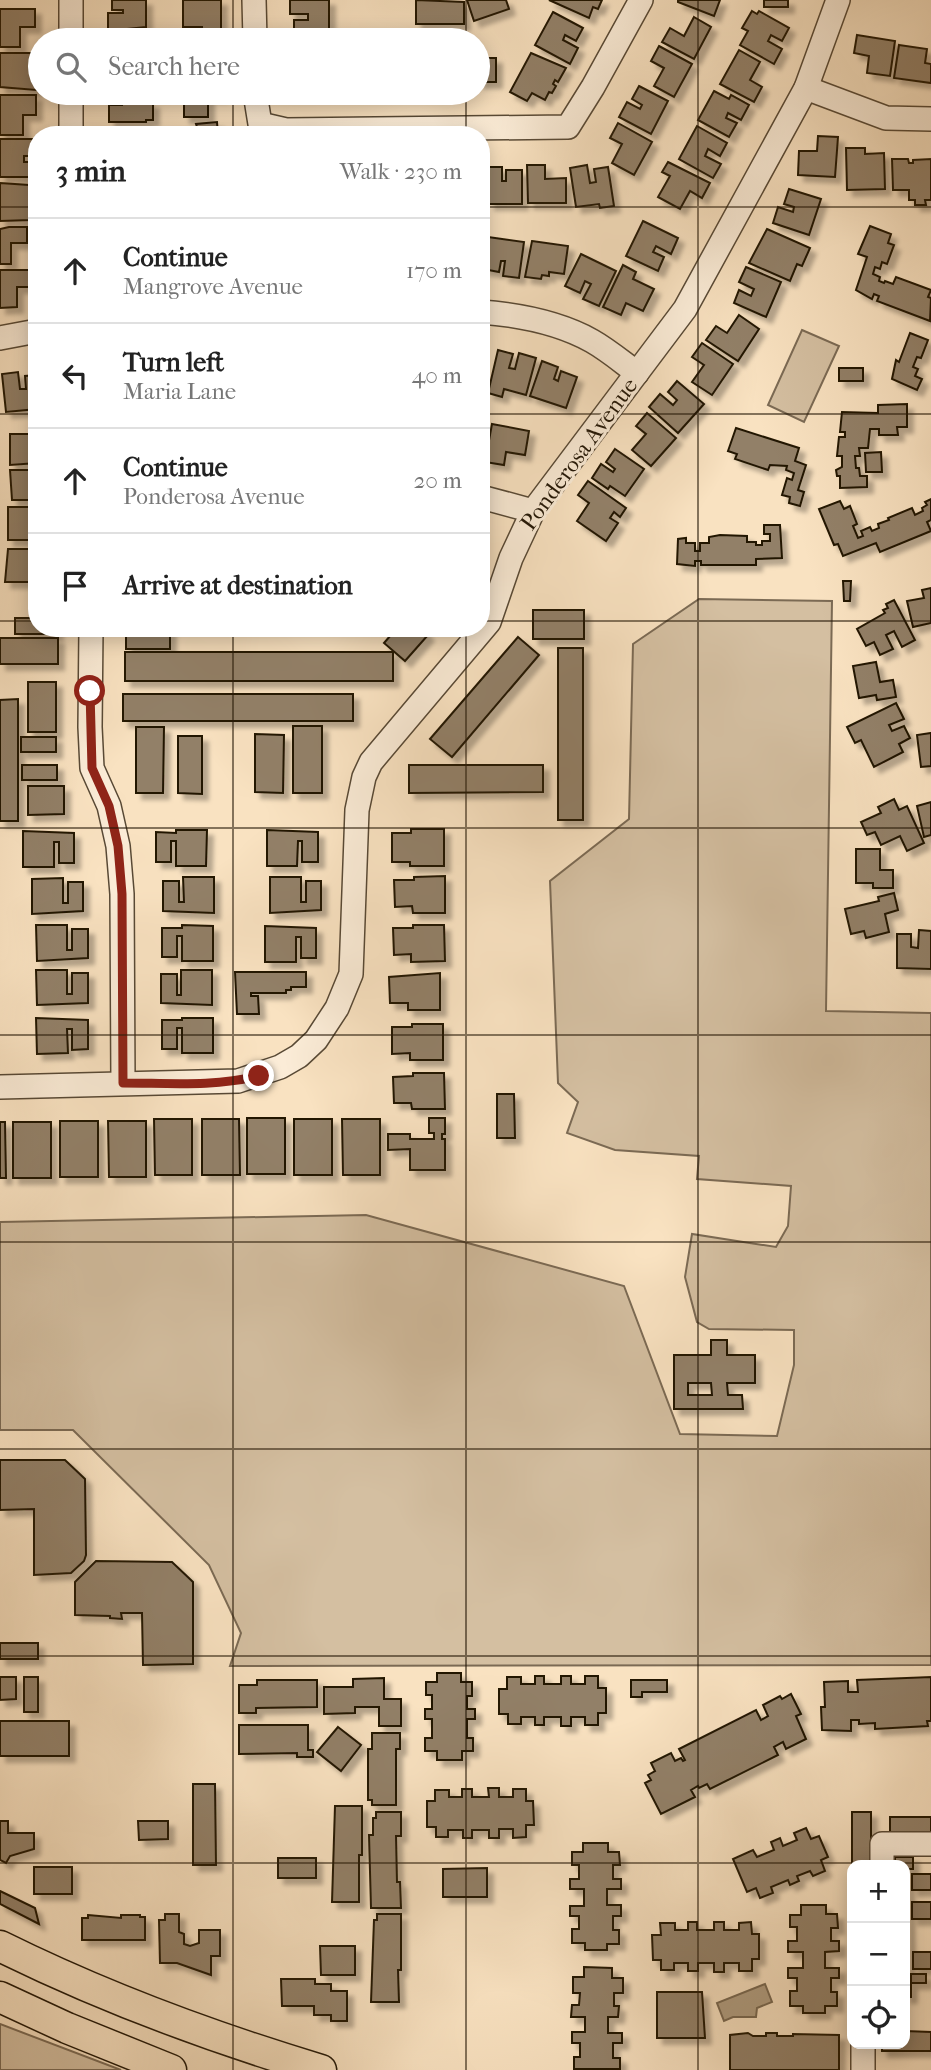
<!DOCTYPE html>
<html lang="en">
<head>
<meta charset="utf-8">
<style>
	:root { --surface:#fff; --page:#f2f2f2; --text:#222; --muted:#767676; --line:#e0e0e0 }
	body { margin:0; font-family:"IM FELL French Canon",serif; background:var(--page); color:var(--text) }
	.controls { position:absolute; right:21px; bottom:21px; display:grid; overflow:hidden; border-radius:14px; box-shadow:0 4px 18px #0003 }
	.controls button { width:63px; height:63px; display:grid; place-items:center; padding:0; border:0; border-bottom:2px solid var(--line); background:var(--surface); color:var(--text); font:35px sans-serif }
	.stop { position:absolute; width:21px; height:21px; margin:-16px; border:5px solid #8f2418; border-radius:50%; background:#fff }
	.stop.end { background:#8f2418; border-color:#fff; box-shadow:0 2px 7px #0008 }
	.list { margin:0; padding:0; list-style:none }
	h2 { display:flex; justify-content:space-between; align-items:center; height:91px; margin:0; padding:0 28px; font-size:30px }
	h2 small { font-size:23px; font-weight:400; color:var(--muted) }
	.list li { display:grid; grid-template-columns:46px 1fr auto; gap:21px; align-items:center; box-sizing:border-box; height:105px; padding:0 28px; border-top:2px solid var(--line) }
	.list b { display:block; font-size:26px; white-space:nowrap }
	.list p { margin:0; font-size:23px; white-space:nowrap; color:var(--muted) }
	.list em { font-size:23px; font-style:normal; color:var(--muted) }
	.icon { flex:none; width:38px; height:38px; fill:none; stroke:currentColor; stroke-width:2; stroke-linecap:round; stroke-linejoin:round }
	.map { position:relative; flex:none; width:931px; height:2070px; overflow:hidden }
	.search { position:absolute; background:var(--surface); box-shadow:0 4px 18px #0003; left:28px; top:28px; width:462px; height:77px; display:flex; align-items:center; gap:18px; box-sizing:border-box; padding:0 24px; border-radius:38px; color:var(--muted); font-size:26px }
	.panel { position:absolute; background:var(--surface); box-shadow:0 4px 18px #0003; left:28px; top:126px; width:462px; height:511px; border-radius:28px }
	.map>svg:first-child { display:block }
</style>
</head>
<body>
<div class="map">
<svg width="931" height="2070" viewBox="0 0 931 2070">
	<defs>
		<filter id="shadow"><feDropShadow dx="6" dy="6" stdDeviation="2" flood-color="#0004"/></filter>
	</defs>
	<rect width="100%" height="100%" fill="#f9e2c1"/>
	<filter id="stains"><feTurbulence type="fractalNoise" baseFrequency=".00286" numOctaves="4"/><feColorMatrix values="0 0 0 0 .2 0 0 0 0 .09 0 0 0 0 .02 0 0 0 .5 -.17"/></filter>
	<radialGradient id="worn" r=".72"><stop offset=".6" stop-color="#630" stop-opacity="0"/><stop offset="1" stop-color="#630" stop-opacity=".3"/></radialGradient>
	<g fill="#d4bfa1" stroke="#7b6a54" stroke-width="2">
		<path d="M802,330l37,16 -35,76 -36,-17z"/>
		<path d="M699,599l133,2 -6,410 105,2v652l-701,1 11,-33 -32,-68 -136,-135h-73v-208l366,-7 258,71 56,148 97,2 17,-71v-35l-85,-1 -12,-7 -12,-45 7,-43 84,13 12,-21 3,-40 -94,-7 2,-23 -84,-6 -48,-17 11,-31 -20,-19 -8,-202 79,-62 4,-175z"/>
		<path d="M0,2024l121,46h-121z"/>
	</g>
	<path fill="#b09d81" stroke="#776750" stroke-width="2" d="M765,1984l7,18 -15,6 -1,9h-23l-9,4 -7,-18z"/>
	<g fill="#928067" stroke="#221606" stroke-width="2" fill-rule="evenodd" filter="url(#shadow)">
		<path d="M112,0h34v27l-38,4v-18h15v-3h-11z"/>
		<path d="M183,0h38v31h-19v-4h-19z"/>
		<path d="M290,0h39v34h-35v-14h14v-6h-18z"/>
		<path d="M416,0l48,2v22h-48z"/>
		<path d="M467,0h39l3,9 -35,12z"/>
		<path d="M549,0h53l-4,9 -5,-2 -4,11z"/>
		<path d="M678,0h42l-6,16 -36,-14z"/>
		<rect x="764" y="0" width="24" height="7"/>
		<path d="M0,9h35v18h-15v20h-20z"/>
		<path d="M752,11l5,3 2,-3 30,17 -7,13 -11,-6 -3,6 14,8 -8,15 -34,-19 8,-14 -6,-3z"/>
		<path d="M553,12l30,16 -7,13 -11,-6 -2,5 15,8 -8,16 -35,-19z"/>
		<path d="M694,17l17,10 -17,32 -32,-17 8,-14 14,8z"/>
		<path d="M857,35l38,6 -5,35 -23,-3 2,-17 -15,-3z"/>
		<rect x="108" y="36" width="51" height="4"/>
		<rect x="181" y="36" width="38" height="4"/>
		<path d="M899,45l28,4 -2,14 6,1v19l-37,-5z"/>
		<path d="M659,46l33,18 -18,33 -20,-11 10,-18 -13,-7z"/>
		<path d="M739,50l21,12 -10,18 12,7 -8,15 -34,-18z"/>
		<path d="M0,53h32v4h4v33l-36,-3z"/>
		<path d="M531,53l35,15 -8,14 -3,-2 -2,4 3,2 -4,7 -3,-1 -4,8 -13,-7 -5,8 -17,-9z"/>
		<rect x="478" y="58" width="18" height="24"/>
		<path d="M639,86l29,15 -17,33 -32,-17 8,-15 13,7 2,-4 -10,-6z"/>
		<path d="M714,91l15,8 2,-4 18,10 -8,15 -13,-7 -2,5 11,5 -8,14 -31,-17z"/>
		<path d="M122,93h24v10h7v17h-7v2h-37v-17h13z"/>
		<path d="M184,93h37v3h-13v21h-24z"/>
		<path d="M0,95h36v20h-13v20h-23z"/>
		<path d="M217,122l1,13h-37l-1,-5 17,-3 -1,-3z"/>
		<path d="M618,123l34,19 -18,33 -22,-12 10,-19 -12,-6z"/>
		<path d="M697,126l30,17 -7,13 -12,-7 -3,7 16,8 -8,14 -34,-19z"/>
		<rect x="111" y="128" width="38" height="7"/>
		<path d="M818,136l20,1 -3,40 -37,-2 1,-24h18z"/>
		<path d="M0,139h35v17h-11v6h10v15h-34z"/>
		<path d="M846,148h19v6l19,-1 1,36 -38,1z"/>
		<path d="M892,159h16l1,4h4v-3l18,-1v41h-6l1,5h-11v-5h-6v-10h-16z"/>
		<path d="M668,162l42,21 -8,15 -12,-7 -10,18 -22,-12 12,-21 -8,-4z"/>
		<path d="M527,165h18v14l21,-1v25h-38z"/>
		<path d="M587,165l3,18 6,-1 -2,-13 14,-2 6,39 -14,2 -1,-4 -23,3 -6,-39z"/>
		<path d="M485,167h17v14h4v-11h16v34h-33v-16h-4z"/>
		<path d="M0,183l29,2 2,35 -31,1z"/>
		<path d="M789,189l32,10 -12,36 -36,-12 5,-16 15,5 1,-5 -10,-3z"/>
		<path d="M643,221l35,17 -7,16 -15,-8 -3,6 11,5 -6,14 -32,-15z"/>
		<path d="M870,226l21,8 -3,9 6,2 -7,19 -5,-2 -2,7 -5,-2 -2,7 7,3 -1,4 5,2 1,-2 8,3 3,-7 35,13 -3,7 3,1 -1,23 -53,-20 2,-5 -5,-2 -2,5 -16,-9 11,-33 -9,-3z"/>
		<path d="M9,227h18v16h-16v21h-11v-35z"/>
		<path d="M767,229l43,19 -8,18 -5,-2 -7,17 -41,-18z"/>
		<path d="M488,237l36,5 -5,36 -16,-2 2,-15h-4l-2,11 -16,-3z"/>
		<path d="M532,241l36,5 -4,28 -15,-2v4l-7,-1 -1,4 -16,-2z"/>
		<path d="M581,254l35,17 -17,35 -16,-7 8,-15 -6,-3 -5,12 -15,-7z"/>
		<path d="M623,265l13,7 -3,7 21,10 -11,22 -17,-8 -5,12 -18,-8z"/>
		<path d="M746,267l35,15 -15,35 -32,-14 5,-13 12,6 3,-7 -15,-7z"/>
		<path d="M0,270h31v17h-14v20l-17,1z"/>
		<path d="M739,315l20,14 -21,32 -32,-21 10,-14 11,7z"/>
		<path d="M910,333l18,7 -7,18 -4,-1 -4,10 5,2 -3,7 7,3 -5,11 -25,-11 4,-19 3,2z"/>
		<path d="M702,343l31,21 -21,31 -20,-13 12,-17 -12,-8z"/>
		<path d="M498,350l15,4 -4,14 6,1 4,-16 17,5 -10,37 -22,-6 -2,8 -14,-4z"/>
		<path d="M542,361l16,6 -4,12 4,2 3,-10 16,6 -11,31 -36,-12z"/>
		<rect x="839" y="368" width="24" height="13"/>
		<path d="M18,372l2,17h6l-1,-13 12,-1v34l-31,3 -4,-38z"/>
		<path d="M677,381l27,23 -26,29 -29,-26 11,-13 13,11 4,-5 -9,-8z"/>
		<path d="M907,404v23h-10l1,8h-19v-6h-9l-2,19h-9l1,8h-5l1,12h3l1,8h7v11l-27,1v-12h-3l-1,-6 6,-3v-11h-5l2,-19h6v-5h-5l2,-20 36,1v-8z"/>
		<path d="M647,413l29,25 -25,28 -19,-16 14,-16 -10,-8z"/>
		<path d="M492,424l37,7 -4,24 -19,-3 -2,13 -19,-3z"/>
		<path d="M736,428l63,20 -4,13 11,4 -8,25 6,2 -4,14 -11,-3 1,-6 -8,-2 5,-17 5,2 2,-7 -8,-3 1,-4 -17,-1 -2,5 -33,-11 2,-5 -9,-3z"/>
		<path d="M10,434h27v29l-27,2z"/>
		<path d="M615,449l29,20 -19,27 -15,-10 -2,3 -16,-11 9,-14 12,8 2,-3 -9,-7z"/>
		<path d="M881,452l1,20h-16l-1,-19z"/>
		<path d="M10,470h27v30h-25z"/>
		<path d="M588,481l38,27 -6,9 -6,-5 -4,6 8,5 -12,18 -29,-20 12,-18 -11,-8z"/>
		<path d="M931,499v21l-4,2 4,9 -51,21 -4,-9 -33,13 -5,-12 -4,1 -15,-36 21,-8 4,8 6,-3 7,18 -4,2 5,12 5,-2 -2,-5 9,-4 2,4 7,-3 -1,-4 11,-4 -1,-2 24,-10 3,7 8,-4 -1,-3 5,-3 -2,-3z"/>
		<path d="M8,507h29v14h-8v19h-21z"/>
		<path d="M764,525h16l2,33 -26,1v6h-55v-4h-6v5l-18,-2 1,-25 8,-1v5h9v8h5v-8h9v-6l11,-2 27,1v6h9v3h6v-4h8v-7h-6z"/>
		<path d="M8,549h25v15h4v18h-32z"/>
		<path d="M843,581h8l-1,20h-6z"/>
		<path d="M931,588v35l-18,4 -6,-26 17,-3 -2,-8z"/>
		<path d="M894,600l21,40 -13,7 -8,-16 -8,4 7,14 -13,6 -6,-13 -8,4 -9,-17 28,-16 -2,-3 5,-2 -2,-4z"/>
		<rect x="533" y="610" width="51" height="29"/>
		<path d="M15,618h22v10h20v6h-42z"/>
		<rect x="126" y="628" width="44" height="21"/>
		<path d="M397,628h24l7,7 -23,26 -21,-18z"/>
		<path d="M518,637l21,18 -87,102 -22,-18z"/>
		<rect x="0" y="638" width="58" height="26"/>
		<rect x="558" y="648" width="25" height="172"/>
		<rect x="125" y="652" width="268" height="29"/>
		<path d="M876,662l4,20 13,-2 3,17 -19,3 -1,-5 -17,3 -6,-32z"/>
		<rect x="28" y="682" width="28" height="50"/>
		<rect x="123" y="694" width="230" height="27"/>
		<path d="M18,699v122h-18v-121z"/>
		<path d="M896,703l8,16 -15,6 3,6 12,-5 6,12 -11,6 4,8 -29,15 -13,-27 -6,3 -8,-16z"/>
		<rect x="293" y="726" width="29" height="67"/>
		<path d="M136,727h28l-1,66h-27z"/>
		<path d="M931,733v33l-10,1 -4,-32z"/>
		<path d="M255,734l29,1 -1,58 -28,-1z"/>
		<path d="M178,736h24v58l-24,-1z"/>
		<rect x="21" y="737" width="35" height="15"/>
		<rect x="22" y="765" width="35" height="15"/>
		<path d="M409,765h134v27l-134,1z"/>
		<path d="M28,786h36v28l-36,1z"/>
		<path d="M894,799l5,11 8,-4 17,37 -17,8 -7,-15 -19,9 -6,-13 -8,3 -6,-13 20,-9 -3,-6z"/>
		<path d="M931,802v33l-7,2 -7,-31z"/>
		<path d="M411,829h33v37h-34v-4h-18v-29h19z"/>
		<path d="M176,830h31l-1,36h-30v-25h-5v21h-15v-30l20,1z"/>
		<path d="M267,830l51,2v30h-16v-21h-4l-1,25h-30z"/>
		<path d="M23,831l51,2v30h-15v-21h-5v25h-31z"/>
		<path d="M856,849h24v21h13v18h-20v-5h-17z"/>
		<path d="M445,876v37h-32l-1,-7 -17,1 -1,-27h20v-3z"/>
		<path d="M183,877h31v36l-51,-2v-30h16v21h5z"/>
		<path d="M270,877h31v25h5v-21h15v29l-51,3z"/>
		<path d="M63,878v25h5v-21h15v29l-51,3v-35z"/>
		<path d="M894,893l4,17 -13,4 4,18 -23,6 -2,-7 -13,3 -6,-25 34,-8 -1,-4z"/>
		<path d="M36,925h31v25h5v-21h16v29l-51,3z"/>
		<path d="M182,925l31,1v35h-31v-25h-5v21h-15v-29h20z"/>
		<path d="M413,925h31l1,36 -34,1v-8l-17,1 -1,-27h20z"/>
		<path d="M265,926l51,2v30h-15v-21h-5v25h-31z"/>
		<path d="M919,930l12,1v38l-34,-1v-34h14v13l7,1z"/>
		<path d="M36,970h31v24h5v-21h16v30l-51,2z"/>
		<path d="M181,970h31v35l-51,-2v-29h16v21h4z"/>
		<path d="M235,972h71v15h-15v3h-5v3h-35v3h7l1,18h-22z"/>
		<path d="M440,973v37h-32v-7h-18l-1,-26z"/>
		<path d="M36,1018l52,2v29l-16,1v-21h-5l1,24 -31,1z"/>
		<path d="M182,1018h31v35h-31v-25h-5v21h-15v-29h20z"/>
		<path d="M412,1024h31v36h-33v-7l-18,1v-27h20z"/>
		<path d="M413,1073h31l1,36h-33l-1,-6h-17l-1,-26 20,-1z"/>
		<path d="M497,1094h17l1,44h-18z"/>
		<rect x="247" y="1118" width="38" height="56"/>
		<path d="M429,1118h16v16h-3v5h3v31h-35v-21l-22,1v-16h22v5h24v-6h-5z"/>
		<path d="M154,1119h38v56h-37z"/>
		<path d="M202,1119h37l1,56h-38z"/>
		<rect x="294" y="1119" width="38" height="56"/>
		<path d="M342,1119h38v56h-37z"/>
		<rect x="60" y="1121" width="38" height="56"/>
		<path d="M108,1121h38v56h-37z"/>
		<path d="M0,1122h5l1,56h-6z"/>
		<rect x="13" y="1122" width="38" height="56"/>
		<path d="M711,1340h16v15h28v28h-28l1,12h14l1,14h-69v-54h37zM688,1383h23l1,12h-24z"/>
		<path d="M0,1460h65l20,19 1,76 -2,6 -13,12 -37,2v-66l-34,1z"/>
		<path d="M96,1561l76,1 21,20v82l-50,1 -1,-52h-21l1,6 -12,-1v-2l-35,-1v-33z"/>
		<rect x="0" y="1643" width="38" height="16"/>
		<path d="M437,1673h24v9h11v14h-5v13h8v10h-8v19h6v13h-11v9h-25v-9h-12v-13h7v-19h-7v-10h7v-14h-6v-13h11z"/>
		<path d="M535,1676h9v8h17v-8h10v8h14v-8h13v12h8v25h-8v12h-13v-8h-14v9h-10v-9h-17v8h-9v-8h-14v7h-13v-10h-9v-25h8v-12h14v7h14z"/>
		<path d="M0,1677h16v22l-16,1z"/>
		<rect x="24" y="1677" width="14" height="35"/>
		<path d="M931,1677v44h-4l1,5 -53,3v-6l-16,1v-4h-8v11l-29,-1 -1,-23h4l-1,-25 24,-1v11h10l-1,-12z"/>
		<path d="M384,1678v21h17v27h-22v-19h-24v6l-31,1v-27h29v-8z"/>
		<path d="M257,1680h60v27l-61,1v5h-17v-28h18z"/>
		<path d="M631,1680h36v12h-25v5h-11z"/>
		<path d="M791,1694l10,20 -5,2 10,23 -20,10 -3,-7 -9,5 4,8 -68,34 -3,-5 -8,4 -1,-2 -7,4 4,7 -34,17 -16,-31 6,-3 -3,-5 7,-4 -4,-8 20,-10 4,8 6,-3 2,3 2,-1 -6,-11 77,-39 5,10 7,-4 -5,-11 17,-9 2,3z"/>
		<rect x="0" y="1721" width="69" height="35"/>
		<path d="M239,1725h69v25h5v7h-16v-4l-58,1z"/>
		<path d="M338,1727l23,18 -20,26 -24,-19z"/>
		<path d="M372,1733h28v16h-4v56h-24v-5h-4v-51h4z"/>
		<path d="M193,1784h22l1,81h-23z"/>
		<path d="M488,1788h11v9h14v-8h13v12h7l1,24h-8v12l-13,1v-9h-14v9h-10v-8h-17v8h-9v-8h-15v7h-12v-10h-9v-26h8v-11h14v7h13v-8h10v8h17z"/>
		<path d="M335,1806h27v49h-3v47h-27z"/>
		<path d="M376,1812h25v24h-5l1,46h3l1,26h-30l-2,-73h4v-17h3z"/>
		<rect x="852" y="1812" width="19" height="53"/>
		<rect x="890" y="1817" width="41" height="16"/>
		<path d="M0,1821h8v12h26v16l-24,7 -4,7 -6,-3z"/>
		<path d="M138,1821h30v18l-29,1z"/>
		<path d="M806,1828l5,11 8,-3 9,21 -7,3 4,11 -12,5 -3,-5 -13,5 2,5 -9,4 -2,-5 -17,7 2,6 -13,5 -4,-10 -9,4 -14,-33 20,-9 4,7 17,-7 -3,-8 9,-4 3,8 14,-6 -3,-7z"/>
		<path d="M583,1843h25v9h11l1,13h-7v14h8v10h-14v16h14v11h-8v14h6v14h-12v6h-22v-7h-13v-14h7v-13h-9v-10h14v-17h-14v-10h9v-14h-7v-13h11z"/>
		<path d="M895,1857h18v12h-6l2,102 -4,1v-107h-10z"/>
		<rect x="278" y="1858" width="38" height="20"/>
		<rect x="34" y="1867" width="38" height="27"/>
		<path d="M487,1868v29h-44v-28z"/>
		<rect x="912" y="1874" width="19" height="16"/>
		<path d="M0,1891l35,17 4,16 -39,-20z"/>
		<rect x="912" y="1902" width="19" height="17"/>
		<path d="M801,1905h25v9h11l1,14h-7v13h8v10l-14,1v16h14v10h-8v14h6v14h-12v7h-22v-7h-13v-15h7v-13h-9v-10h15v-16h-15v-11h9v-14h-7v-12h11z"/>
		<path d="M165,1914h14v18l5,2v10l6,2 9,-3v-13h21v26h-9v19l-34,-12h-17l-1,-43h6z"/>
		<path d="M377,1914h24v56h-3l1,32h-28l3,-82h3z"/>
		<path d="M88,1915l33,3v-3h19v2h5v23h-63v-22h6z"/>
		<path d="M688,1922h9v8h17v-8h10v8h15v-7l12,-1 1,12h7v25h-7v12h-13v-8h-15v9h-10v-9h-16v8h-10v-8h-14v7h-13v-10h-8l-1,-25h9l-1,-12h15v7h13z"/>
		<path d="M320,1946h35v29h-34z"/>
		<rect x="913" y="1952" width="18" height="17"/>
		<path d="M584,1967l28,1v10h11v15h-9v13h5l-1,11h-10v16h14v10h-9v15h7v11h-46v-12h6v-14h-8v-11h13v-15h-14l1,-12h7l1,-12h-7v-16h11z"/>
		<rect x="905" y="1974" width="6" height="23"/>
		<rect x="911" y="1974" width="15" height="9"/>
		<path d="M281,1979h34v5h16v7h16v30h-16v-6h-17v-9h-32z"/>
		<path d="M657,1992h45l3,46h-48z"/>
		<path d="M905,2031l26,1v19h-49v-7h23z"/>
		<path d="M748,2033l5,3h13v-3h11v3h16v-2l46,1v35h-109v-35z"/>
	</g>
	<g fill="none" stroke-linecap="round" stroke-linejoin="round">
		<defs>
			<g id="minor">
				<path d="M71,0v40"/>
				<path d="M254,0l1,40"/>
				<path d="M806,88l80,30 45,1"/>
				<path d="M71,93v42"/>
				<path d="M255,93l5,31 26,6 282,-3 25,-40 48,-87"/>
				<path d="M481,312c39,3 77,10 111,29 16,9 30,21 45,32"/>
				<path d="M0,338l37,-7"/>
				<path d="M481,497l52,14"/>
				<path d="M91,628l-1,99 2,41 17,38 9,40 4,48 1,189"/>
				<path d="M0,1087l238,-6 42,-14 19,-11 17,-16 21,-32 14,-34 6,-164 7,-33 7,-15 118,-140 22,-64 22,-47 152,-202 121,-221 32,-88"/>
				<path d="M882,1865v-21h49"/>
				<path d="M863,2044v26"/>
			</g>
			<g id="major">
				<path d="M0,1946c103,51 211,91 321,124"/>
				<path d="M0,1997l67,31 104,42"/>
			</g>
		</defs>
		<use href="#minor" stroke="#584935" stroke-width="26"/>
		<use href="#major" stroke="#221606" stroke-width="33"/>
		<use href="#minor" stroke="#fbecd7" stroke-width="23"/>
		<use href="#major" stroke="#f9e2c1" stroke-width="30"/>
	</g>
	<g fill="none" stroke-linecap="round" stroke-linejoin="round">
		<path stroke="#8f2418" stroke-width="9" d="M90,691l2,77 17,38 9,40 4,48 1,189c45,0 92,4 136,-7"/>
	</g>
	<path fill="none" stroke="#221606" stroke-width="2" stroke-opacity="0.55" d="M233,0v40M466,0v40M698,0v2070M233,93v42M466,93v42M0,207h37M481,207h450M0,414h37M481,414h450M0,621h37M481,621h450M233,628v1442M466,628v1442M0,828h931M0,1035h931M0,1242h931M0,1449h931M0,1656h931M0,1863h931"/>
	<g text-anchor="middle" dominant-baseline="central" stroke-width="6" stroke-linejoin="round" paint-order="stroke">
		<g font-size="23" fill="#221606" stroke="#fbecd7">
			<text transform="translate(579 454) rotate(-54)">Ponderosa Avenue</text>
		</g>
	</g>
	<rect width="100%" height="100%" filter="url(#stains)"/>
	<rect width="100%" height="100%" fill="url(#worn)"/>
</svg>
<div class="controls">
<button>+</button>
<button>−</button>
<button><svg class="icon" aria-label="locate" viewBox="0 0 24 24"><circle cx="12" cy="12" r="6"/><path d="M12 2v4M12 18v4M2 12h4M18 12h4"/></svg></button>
</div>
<div class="stop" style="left:90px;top:691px"></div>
<div class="stop end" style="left:259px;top:1076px"></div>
<div class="search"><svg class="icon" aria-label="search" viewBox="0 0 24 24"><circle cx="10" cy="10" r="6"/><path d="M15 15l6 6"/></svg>Search here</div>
<section class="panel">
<h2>3 min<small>Walk · 230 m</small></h2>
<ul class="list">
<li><svg class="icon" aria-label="ahead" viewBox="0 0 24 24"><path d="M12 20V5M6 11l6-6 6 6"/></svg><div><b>Continue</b><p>Mangrove Avenue</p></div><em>170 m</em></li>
<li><svg class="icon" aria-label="left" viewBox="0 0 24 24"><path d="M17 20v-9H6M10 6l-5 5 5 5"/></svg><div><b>Turn left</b><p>Maria Lane</p></div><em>40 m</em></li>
<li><svg class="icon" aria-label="ahead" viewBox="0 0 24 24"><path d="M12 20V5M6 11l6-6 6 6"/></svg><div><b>Continue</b><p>Ponderosa Avenue</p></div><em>20 m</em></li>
<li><svg class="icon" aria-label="arrive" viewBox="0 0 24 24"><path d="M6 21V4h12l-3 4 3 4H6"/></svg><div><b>Arrive at destination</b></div></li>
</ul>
</section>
</div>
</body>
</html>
